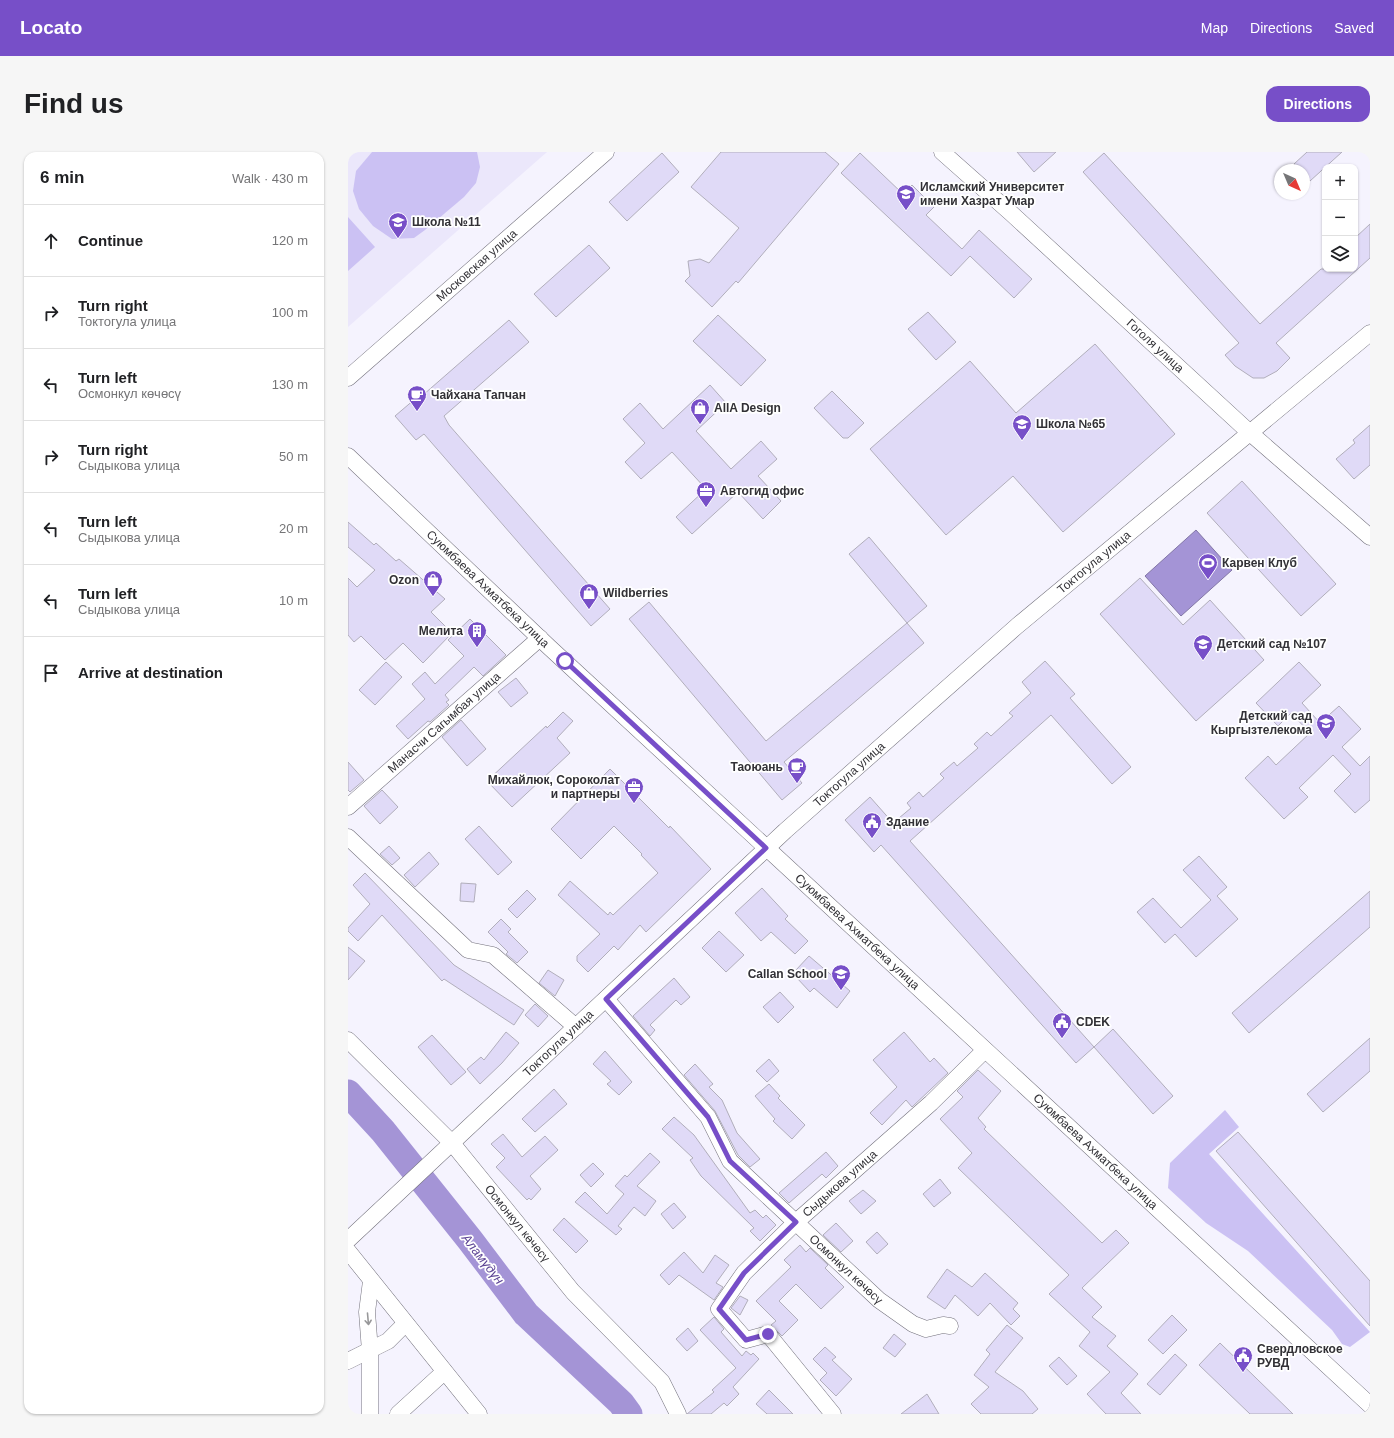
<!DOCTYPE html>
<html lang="en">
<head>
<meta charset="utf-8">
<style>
	:root { --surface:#fff; --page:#f6f6f6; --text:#202124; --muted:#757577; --line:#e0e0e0; --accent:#774fc8 }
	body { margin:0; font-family:Arial,sans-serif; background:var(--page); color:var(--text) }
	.controls { position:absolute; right:12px; top:12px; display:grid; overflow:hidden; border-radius:8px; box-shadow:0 1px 3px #0004 }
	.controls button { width:36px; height:36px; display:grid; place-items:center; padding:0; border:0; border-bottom:1px solid var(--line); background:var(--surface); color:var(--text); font:20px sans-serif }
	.compass { position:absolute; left:926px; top:12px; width:36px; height:36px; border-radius:50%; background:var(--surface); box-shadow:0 1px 3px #0004; rotate:136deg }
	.stop { position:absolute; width:12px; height:12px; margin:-9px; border:3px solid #774fc8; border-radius:50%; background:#fff }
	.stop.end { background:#774fc8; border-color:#fff; box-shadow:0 1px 4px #0008 }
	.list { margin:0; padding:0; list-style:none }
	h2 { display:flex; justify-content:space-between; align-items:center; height:52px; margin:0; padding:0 16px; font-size:17px }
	h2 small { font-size:13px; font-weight:400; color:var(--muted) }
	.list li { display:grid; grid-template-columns:26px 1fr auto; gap:12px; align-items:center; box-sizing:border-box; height:72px; padding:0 16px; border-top:1px solid var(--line) }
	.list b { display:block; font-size:15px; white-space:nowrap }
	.list p { margin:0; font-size:13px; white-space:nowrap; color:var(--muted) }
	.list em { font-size:13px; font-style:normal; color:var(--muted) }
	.icon { flex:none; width:22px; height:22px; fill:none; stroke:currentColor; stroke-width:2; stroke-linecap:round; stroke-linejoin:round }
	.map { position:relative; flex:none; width:1022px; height:1262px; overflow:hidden; border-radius:12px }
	header { display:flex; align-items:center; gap:24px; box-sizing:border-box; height:56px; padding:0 20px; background:var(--accent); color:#fff }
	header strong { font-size:19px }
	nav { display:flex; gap:22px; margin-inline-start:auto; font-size:14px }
	.intro { display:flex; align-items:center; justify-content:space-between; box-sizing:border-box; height:96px; padding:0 24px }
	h1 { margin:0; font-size:28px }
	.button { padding:10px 18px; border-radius:12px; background:var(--accent); color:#fff; font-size:14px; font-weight:700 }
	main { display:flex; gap:24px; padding:0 24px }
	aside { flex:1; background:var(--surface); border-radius:12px; box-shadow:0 1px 3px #0004 }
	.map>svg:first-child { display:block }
</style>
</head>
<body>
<header>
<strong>Locato</strong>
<nav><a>Map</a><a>Directions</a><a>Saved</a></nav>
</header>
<div class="intro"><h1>Find us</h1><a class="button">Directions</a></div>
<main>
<aside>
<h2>6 min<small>Walk · 430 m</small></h2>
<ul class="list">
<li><svg class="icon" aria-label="ahead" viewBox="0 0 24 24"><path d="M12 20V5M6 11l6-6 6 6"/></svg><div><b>Continue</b></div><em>120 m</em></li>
<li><svg class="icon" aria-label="right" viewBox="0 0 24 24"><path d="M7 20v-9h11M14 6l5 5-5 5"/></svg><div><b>Turn right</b><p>Токтогула улица</p></div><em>100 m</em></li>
<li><svg class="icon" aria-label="left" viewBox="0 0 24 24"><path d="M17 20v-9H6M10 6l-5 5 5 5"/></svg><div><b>Turn left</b><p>Осмонкул көчөсү</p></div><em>130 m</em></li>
<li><svg class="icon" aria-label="right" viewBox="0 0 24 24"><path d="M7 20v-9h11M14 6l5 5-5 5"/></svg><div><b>Turn right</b><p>Сыдыкова улица</p></div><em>50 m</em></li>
<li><svg class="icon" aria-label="left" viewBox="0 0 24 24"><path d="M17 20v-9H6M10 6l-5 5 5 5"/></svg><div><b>Turn left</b><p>Сыдыкова улица</p></div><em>20 m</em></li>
<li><svg class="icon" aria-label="left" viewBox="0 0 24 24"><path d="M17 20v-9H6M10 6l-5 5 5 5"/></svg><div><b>Turn left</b><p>Сыдыкова улица</p></div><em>10 m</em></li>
<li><svg class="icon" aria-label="arrive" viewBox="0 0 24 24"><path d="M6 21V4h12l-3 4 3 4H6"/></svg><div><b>Arrive at destination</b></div></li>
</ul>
</aside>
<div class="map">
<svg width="1022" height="1262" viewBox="0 0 1022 1262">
	<rect width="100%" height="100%" fill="#f5f3fe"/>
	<path fill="#ebe7fb" d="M0,0h199l-199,175z"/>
	<g fill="#cbc1f3">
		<path d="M24,0h105l3,15 -4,16 -12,14 -39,33 -11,8 -22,1 -19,-13 -14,-17 -6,-18 3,-20z"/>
		<path d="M0,65l27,30 -27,24z"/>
		<path d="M877,958l14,17 -30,27 161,178 -20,15 -8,-3 -10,-14 -84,-79 -42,-28 -38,-35 2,-25z"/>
	</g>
	<path fill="#a494d6" stroke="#8276a6" d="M848,378l36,40 -51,46 -36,-40z"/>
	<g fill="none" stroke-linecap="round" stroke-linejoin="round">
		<path stroke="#a494d6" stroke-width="27" d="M0,941l35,38 87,109 56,74 95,89 8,11"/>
	</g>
	<g fill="#e0daf7" stroke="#b1aebb">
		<path d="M373,0h104l14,12 -101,119 -2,-2 -24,26 -27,-26 5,-5 -2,-15 12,-2 9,4 30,-35 -48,-41z"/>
		<path d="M669,0h39l-22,20z"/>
		<path d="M959,0h35l-32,29 -6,-7v-4h-4l-6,-6z"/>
		<path d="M314,1l17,19 -52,49 -18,-19z"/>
		<path d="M512,1l43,41 9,-9 22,22 -8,8 36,34 17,-19 53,49 -18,19 -44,-42 -19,20 -110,-103z"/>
		<path d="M756,1l156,171 61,-55h34v-31l15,-14v34l-94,85 14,15 -13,13 -13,7h-11l-18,-12 -10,-11 14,-12 -156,-171z"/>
		<path d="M241,93l21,23 -54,49 -22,-23z"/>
		<path d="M580,160l28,30 -20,18 -28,-31z"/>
		<path d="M370,163l48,45 -25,26 -48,-45z"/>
		<path d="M161,168l20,22 -85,74 5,9 161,184 -19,17 -167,-192 -8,6 -21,-24 27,-23 1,2z"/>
		<path d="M747,192l80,90 -112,98 -50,-56 -67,59 -76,-86 100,-88 46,52z"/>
		<path d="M362,233l16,18 -30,28 35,38 30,-28 16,18 -19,17 23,25 -18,18 -25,-27 -46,42 -16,-17 30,-28 -34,-37 -31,27 -16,-17 20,-19 -22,-24 17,-16 23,26z"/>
		<path d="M484,239l32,32 -16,15h-5l-29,-30z"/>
		<path d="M1022,273v40l-16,14 -18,-20 19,-16 -2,-3z"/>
		<path d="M894,329l94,103 -35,32 -94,-103z"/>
		<path d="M0,370l26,23 2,-2 20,18 3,-2 46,40 -14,13 21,21 -29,30 -20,-20 -18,17 -24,-24 -7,6 -6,-7v-57l9,9 18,-17 -27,-23z"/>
		<path d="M521,385l58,69 -20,17 -58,-69z"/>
		<path d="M792,426l43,47 27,-25 54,60 -68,61 -96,-107z"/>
		<path d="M301,450l117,139 141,-118 17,20 -140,119 18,21 -20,17 -153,-181z"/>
		<path d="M122,467l36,36 -23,21 -9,-9 -29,28 4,5 -3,2 3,3 -19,17 -2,-1 -20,18 -12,-13 29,-27 -13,-15 13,-12 10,12 29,-28 -16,-16z"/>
		<path d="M697,509l30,33 -5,4 61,69 -19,17 -61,-69 -141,126 184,206 -18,16 -195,-218 -7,7 -29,-32 25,-23 23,26 18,-15 -4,-5 12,-11 4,5 21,-19 -4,-4 14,-12 3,4 21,-18 -4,-4 13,-12 4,4 22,-20 -4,-3 22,-20 -9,-11z"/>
		<path d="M38,510l16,15 -27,28 -16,-15z"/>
		<path d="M951,510l22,23 -19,18 18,20 19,-17 22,23 -19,18 18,19 10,-10v44l-15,13 -21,-22 17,-17 -18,-19 -34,33 9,9 -24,22 -39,-41 23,-22 8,9 34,-32 -19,-20 -13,13 -22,-23z"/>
		<path d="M168,526l12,15 -17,14 -13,-15z"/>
		<path d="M215,560l10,9 -16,17 13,15 -58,54 -25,-26 59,-55 1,2z"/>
		<path d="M113,568l25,29 -19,17 -25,-29z"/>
		<path d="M0,610l16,18 -14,12 -2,-2z"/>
		<path d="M262,617l59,59 1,-2 41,43 -65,63 -6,-7 -22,25 -4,-4 -26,26 -11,-11v-5l23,-22 -42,-39 12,-14 38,34 2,-3 3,3 45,-42 -17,-18 1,-1 -28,-28 -33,33 -30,-30z"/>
		<path d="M34,638l16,17 -18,17 -16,-18z"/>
		<path d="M131,674l33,36 -14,13 -33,-36z"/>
		<path d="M41,694l11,12 -8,7 -12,-11z"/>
		<path d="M81,700l10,12 -24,23 -11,-12z"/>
		<path d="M851,704l28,31 -10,9 21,23 -42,38 -21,-23 -10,9 -28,-31 16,-14 28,30 30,-28 -28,-30z"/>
		<path d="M17,721l89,92 70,45 -10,15 -70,-46 -2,2 -60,-66 -24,26 -10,-10v-3l22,-24 -17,-19z"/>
		<path d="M113,731l15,1 -2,18 -14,-1z"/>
		<path d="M414,736l26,28 -3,3 23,22 -13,13 -24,-22 -10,9 -26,-28z"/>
		<path d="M179,738l9,9 -19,19 -9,-9z"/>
		<path d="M1022,739v36l-121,106 -17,-20z"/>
		<path d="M153,767l10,10 -3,3 20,20 -11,11 -11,-9 2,-2 -20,-20z"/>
		<path d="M371,779l25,24 -18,17 -24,-24z"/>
		<path d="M0,795l17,14 -17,19z"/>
		<path d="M461,804l41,35 -13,17 -23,-20 -4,4 -14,-15 4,-4 -4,-3z"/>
		<path d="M200,818l16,10 -9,16 -16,-13z"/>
		<path d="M326,826l16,19 -9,8 -5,-5 -26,25 5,5 -5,6 -17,-20z"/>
		<path d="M432,840l14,15 -16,16 -15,-16z"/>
		<path d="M187,852l13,12 -10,11 -13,-12z"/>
		<path d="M765,877l60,67 -20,18 -59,-67z"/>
		<path d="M158,880l13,11 -17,20 -22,21 -13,-15 14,-12 3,3z"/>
		<path d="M556,880l26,30 4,-4 14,15 -36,34 -6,-7 -24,25 -12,-12 27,-26 -24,-27z"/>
		<path d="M84,883l34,37 -15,13 -33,-38z"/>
		<path d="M1022,886v33l-47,41 -16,-18z"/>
		<path d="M257,899l27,31 -13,13 -12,-11 4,-3 -18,-17z"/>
		<path d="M421,907l10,12 -12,11 -11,-11z"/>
		<path d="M347,912l18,20 -4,3 13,13 15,33 23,26 -10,8 -12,-12 -23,-44 -31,-36z"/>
		<path d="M630,918l23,21 -23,27 8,9 -2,2 118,114 14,-13 13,13 -47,45 20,19 -10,10 24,19 -9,10 31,28 -17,19 20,21h-35l-19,-20 23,-22 -31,-26 11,-14 -41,-38 20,-19 -111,-107 14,-15 -32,-34 23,-22 -6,-6z"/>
		<path d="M421,932l11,12 -2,2 27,27 -13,14 -19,-18 2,-2 -20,-23z"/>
		<path d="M206,937l13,15 -32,28 -13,-13z"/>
		<path d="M326,965l20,18 56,78 5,-3 8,8 3,-3 10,10 -16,16 -10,-10 4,-3 -53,-52 -11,-16 3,-2 -31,-29z"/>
		<path d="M890,980l132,149v45l-154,-175z"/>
		<path d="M155,982l19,23 23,-21 13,14 -28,26 11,13 -10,11 -2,-2 -2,2 -31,-33 9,-9 -14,-14z"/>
		<path d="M478,1000l12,14 -12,12 -4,-4 -33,29 -10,-10z"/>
		<path d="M302,1001l10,9 -23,24 19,15 -11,15 -11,-9 -16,19 4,3 -6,6 -41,-33 10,-10 22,22 17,-20 -9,-8 10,-11 2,2z"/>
		<path d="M245,1011l11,11 -13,13 -11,-12z"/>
		<path d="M592,1027l11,14 -17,14 -11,-13z"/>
		<path d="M515,1038l13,11 -15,13 -12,-13z"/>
		<path d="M326,1051l12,14 -13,12 -12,-15z"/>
		<path d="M216,1066l24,23 -12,12 -23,-23z"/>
		<path d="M488,1071l17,18 -12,11 -18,-17z"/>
		<path d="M529,1080l11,12 -11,10 -11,-12z"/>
		<path d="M452,1093l6,7 4,-4 18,17 -3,3 19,19 -23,22 -25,-25 -17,17 19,19 -16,16 -11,-11 5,-4 -20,-20 35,-34 -7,-7z"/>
		<path d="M336,1100l19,21 12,-18 14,10 -13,18 7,4 -9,13 -35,-25 -10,10 -9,-10z"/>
		<path d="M599,1117l25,18 13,-14 33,30 -5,6 7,7 -9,9 -21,-22 -12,13 -23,-21 -10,14 -18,-12z"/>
		<path d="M392,1144l8,4 -8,15 -9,-7z"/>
		<path d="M824,1163l15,15 -24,24 -15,-14z"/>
		<path d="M366,1165l10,12 -3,3 21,24 4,-5 5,4 2,-2 6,6 -26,28 6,7 -12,12 -3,-3 -13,11h-24l27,-22 -2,-2 24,-22 -36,-38z"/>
		<path d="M659,1173l16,13 -28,34 28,19 15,18 -6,5h-51l-10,-10 18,-17 -15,-12 16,-21 -4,-4z"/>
		<path d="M340,1176l10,13 -11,10 -11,-12z"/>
		<path d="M546,1182l12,10 -11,13 -12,-9z"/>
		<path d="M872,1191l73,71h-43l-51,-49z"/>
		<path d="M477,1195l11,10 -4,3 20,19 -16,17 -16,-16 7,-7 -14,-14z"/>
		<path d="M827,1202l12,11 -27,30 -13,-11z"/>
		<path d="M711,1205l18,19 -10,9 -18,-19z"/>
		<path d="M421,1238l24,24h-26l-11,-10z"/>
		<path d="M579,1242l12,20h-38z"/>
	</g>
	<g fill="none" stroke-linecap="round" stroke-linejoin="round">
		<defs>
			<g id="minor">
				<path id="s1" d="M594,0l70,62 237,218 121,105"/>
				<path id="s2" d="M0,226l258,-226"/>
				<path id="s3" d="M0,304l201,191 821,758"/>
				<path id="s4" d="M0,655l192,-169"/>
				<path d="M0,685l120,113 25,5 83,72"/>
				<path id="s5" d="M258,847l102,118 22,44 149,139 34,24 13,5 17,-4 7,1"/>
				<path id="s6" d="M0,888l104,103 121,149 89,90 16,32"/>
				<path id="s7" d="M0,1088l437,-409 232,-205 353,-293"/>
				<path d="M0,1099l131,163"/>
				<path d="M0,1209l40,-20 17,-17"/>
				<path d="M22,1262v-63l-3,-39 4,-31"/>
				<path d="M50,1262l46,-42"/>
				<path id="s8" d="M485,1262l-65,-80 -22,6 -27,-31 25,-36 52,-51 135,-119 54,-53"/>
			</g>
		</defs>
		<use href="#minor" stroke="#73717c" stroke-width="17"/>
		<use href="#minor" stroke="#fff" stroke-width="16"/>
	</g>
	<defs><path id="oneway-shaft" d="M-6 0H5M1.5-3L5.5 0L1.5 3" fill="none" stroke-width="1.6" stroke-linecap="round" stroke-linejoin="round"/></defs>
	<use stroke="#98989a" href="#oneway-shaft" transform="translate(20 1167) rotate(85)"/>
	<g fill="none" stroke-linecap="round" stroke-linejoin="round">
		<path stroke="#774fc8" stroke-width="5" d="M217,509l201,187 -160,151 102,118 22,44 66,61 -52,51 -25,36 27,31 22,-6"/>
	</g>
	<defs>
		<symbol id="university-pin" viewBox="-11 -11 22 30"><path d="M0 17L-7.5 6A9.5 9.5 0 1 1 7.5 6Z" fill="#774fc8" stroke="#fff"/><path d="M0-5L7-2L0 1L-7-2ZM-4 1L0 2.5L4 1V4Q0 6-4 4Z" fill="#fff"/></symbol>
		<symbol id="school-pin" viewBox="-11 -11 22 30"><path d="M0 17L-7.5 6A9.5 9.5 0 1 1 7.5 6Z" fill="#774fc8" stroke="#fff"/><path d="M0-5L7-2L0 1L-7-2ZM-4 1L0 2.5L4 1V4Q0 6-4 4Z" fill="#fff"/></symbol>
		<symbol id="cafe-pin" viewBox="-11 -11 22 30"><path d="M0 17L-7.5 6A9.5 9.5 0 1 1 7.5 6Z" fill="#774fc8" stroke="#fff"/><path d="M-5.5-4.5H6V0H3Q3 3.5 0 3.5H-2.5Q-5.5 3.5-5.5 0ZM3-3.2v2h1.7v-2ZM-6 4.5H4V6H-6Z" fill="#fff"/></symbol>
		<symbol id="shop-pin" viewBox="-11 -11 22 30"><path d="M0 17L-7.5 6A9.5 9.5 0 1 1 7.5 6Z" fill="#774fc8" stroke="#fff"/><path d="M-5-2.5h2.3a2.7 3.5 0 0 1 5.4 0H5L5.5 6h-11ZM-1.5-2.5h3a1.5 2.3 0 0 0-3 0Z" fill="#fff"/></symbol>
		<symbol id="office-pin" viewBox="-11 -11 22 30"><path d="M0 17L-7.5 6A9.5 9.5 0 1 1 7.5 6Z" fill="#774fc8" stroke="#fff"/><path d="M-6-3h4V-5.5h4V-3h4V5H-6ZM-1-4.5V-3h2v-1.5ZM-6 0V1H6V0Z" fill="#fff"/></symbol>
		<symbol id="stadium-pin" viewBox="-11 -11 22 30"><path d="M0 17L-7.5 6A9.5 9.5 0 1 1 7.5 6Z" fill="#774fc8" stroke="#fff"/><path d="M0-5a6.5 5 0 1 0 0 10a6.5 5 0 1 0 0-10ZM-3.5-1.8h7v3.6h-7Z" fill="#fff"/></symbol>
		<symbol id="building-pin" viewBox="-11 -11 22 30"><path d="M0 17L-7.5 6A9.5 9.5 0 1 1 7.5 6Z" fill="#774fc8" stroke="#fff"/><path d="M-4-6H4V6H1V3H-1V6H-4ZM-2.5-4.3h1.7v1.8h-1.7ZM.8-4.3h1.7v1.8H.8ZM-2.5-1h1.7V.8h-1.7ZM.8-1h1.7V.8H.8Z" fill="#fff"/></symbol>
		<symbol id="civic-pin" viewBox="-11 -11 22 30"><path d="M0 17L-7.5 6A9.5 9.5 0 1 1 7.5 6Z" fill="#774fc8" stroke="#fff"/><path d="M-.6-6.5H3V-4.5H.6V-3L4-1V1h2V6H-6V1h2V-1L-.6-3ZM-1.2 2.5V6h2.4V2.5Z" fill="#fff"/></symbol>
	</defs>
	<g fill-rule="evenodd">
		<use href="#university-pin" x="547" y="31" width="22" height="30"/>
		<use href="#school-pin" x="39" y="59" width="22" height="30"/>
		<use href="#cafe-pin" x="58" y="232" width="22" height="30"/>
		<use href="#shop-pin" x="341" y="245" width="22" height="30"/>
		<use href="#school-pin" x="663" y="261" width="22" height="30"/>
		<use href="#office-pin" x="347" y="328" width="22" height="30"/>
		<use href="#stadium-pin" x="849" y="400" width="22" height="30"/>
		<use href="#shop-pin" x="74" y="417" width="22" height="30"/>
		<use href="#shop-pin" x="230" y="430" width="22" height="30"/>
		<use href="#building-pin" x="118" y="468" width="22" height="30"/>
		<use href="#school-pin" x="844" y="481" width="22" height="30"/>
		<use href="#school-pin" x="967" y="560" width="22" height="30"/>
		<use href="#cafe-pin" x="438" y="604" width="22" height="30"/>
		<use href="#office-pin" x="275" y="624" width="22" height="30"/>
		<use href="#civic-pin" x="513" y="659" width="22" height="30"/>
		<use href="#school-pin" x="482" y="811" width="22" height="30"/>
		<use href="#civic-pin" x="703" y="859" width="22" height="30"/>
		<use href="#civic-pin" x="884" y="1193" width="22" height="30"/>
	</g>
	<g text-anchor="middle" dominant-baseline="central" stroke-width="3.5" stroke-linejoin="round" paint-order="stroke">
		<g font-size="12" font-weight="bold" fill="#323136" stroke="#fff" text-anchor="start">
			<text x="572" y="35">Исламский Университет<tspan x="572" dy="14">имени Хазрат Умар</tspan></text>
			<text x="64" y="70">Школа №11</text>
			<text x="83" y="243">Чайхана Тапчан</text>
			<text x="366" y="256">AllA Design</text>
			<text x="688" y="272">Школа №65</text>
			<text x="372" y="339">Автогид офис</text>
			<text x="874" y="411">Карвен Клуб</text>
			<text x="71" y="428" text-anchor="end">Ozon</text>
			<text x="255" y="441">Wildberries</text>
			<text x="115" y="479" text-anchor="end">Мелита</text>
			<text x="869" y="492">Детский сад №107</text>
			<text x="964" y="564" text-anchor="end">Детский сад<tspan x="964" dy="14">Кыргызтелекома</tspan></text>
			<text x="435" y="615" text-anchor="end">Таоюань</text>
			<text x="272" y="628" text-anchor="end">Михайлюк, Сороколат<tspan x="272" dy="14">и партнеры</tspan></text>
			<text x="538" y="670">Здание</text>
			<text x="479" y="822" text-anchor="end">Callan School</text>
			<text x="728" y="870">CDEK</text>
			<text x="909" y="1197">Свердловское<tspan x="909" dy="14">РУВД</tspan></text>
		</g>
		<g font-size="12" fill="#323136" stroke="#fff">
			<text stroke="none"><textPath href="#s2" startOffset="171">Московская улица</textPath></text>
			<text stroke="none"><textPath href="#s1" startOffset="288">Гоголя улица</textPath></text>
			<text stroke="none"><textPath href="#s7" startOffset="1008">Токтогула улица</textPath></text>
			<text stroke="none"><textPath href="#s3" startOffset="193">Суюмбаева Ахматбека улица</textPath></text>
			<text stroke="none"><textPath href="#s4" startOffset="128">Манасчи Сагымбая улица</textPath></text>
			<text stroke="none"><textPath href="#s7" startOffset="684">Токтогула улица</textPath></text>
			<text stroke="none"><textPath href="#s3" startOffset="697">Суюмбаева Ахматбека улица</textPath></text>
			<text stroke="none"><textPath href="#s7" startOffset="288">Токтогула улица</textPath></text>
			<text stroke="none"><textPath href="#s3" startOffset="1021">Суюмбаева Ахматбека улица</textPath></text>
			<text stroke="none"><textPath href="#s8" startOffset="342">Сыдыкова улица</textPath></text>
			<text stroke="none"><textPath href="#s6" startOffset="250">Осмонкул көчөсү</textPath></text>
			<text stroke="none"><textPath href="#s5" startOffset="364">Осмонкул көчөсү</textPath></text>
		</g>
		<g font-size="13" font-style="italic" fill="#5d4595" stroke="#fff">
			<text transform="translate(135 1107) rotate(52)">Аламүдүн</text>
		</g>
	</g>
</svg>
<div class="controls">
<button>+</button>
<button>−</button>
<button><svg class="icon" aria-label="layers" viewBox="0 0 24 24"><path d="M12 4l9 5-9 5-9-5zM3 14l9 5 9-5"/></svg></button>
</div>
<svg class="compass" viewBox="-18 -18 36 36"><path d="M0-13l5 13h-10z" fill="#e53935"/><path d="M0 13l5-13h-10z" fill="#757577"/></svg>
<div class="stop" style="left:217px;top:509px"></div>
<div class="stop end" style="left:420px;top:1182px"></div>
</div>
</main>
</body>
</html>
